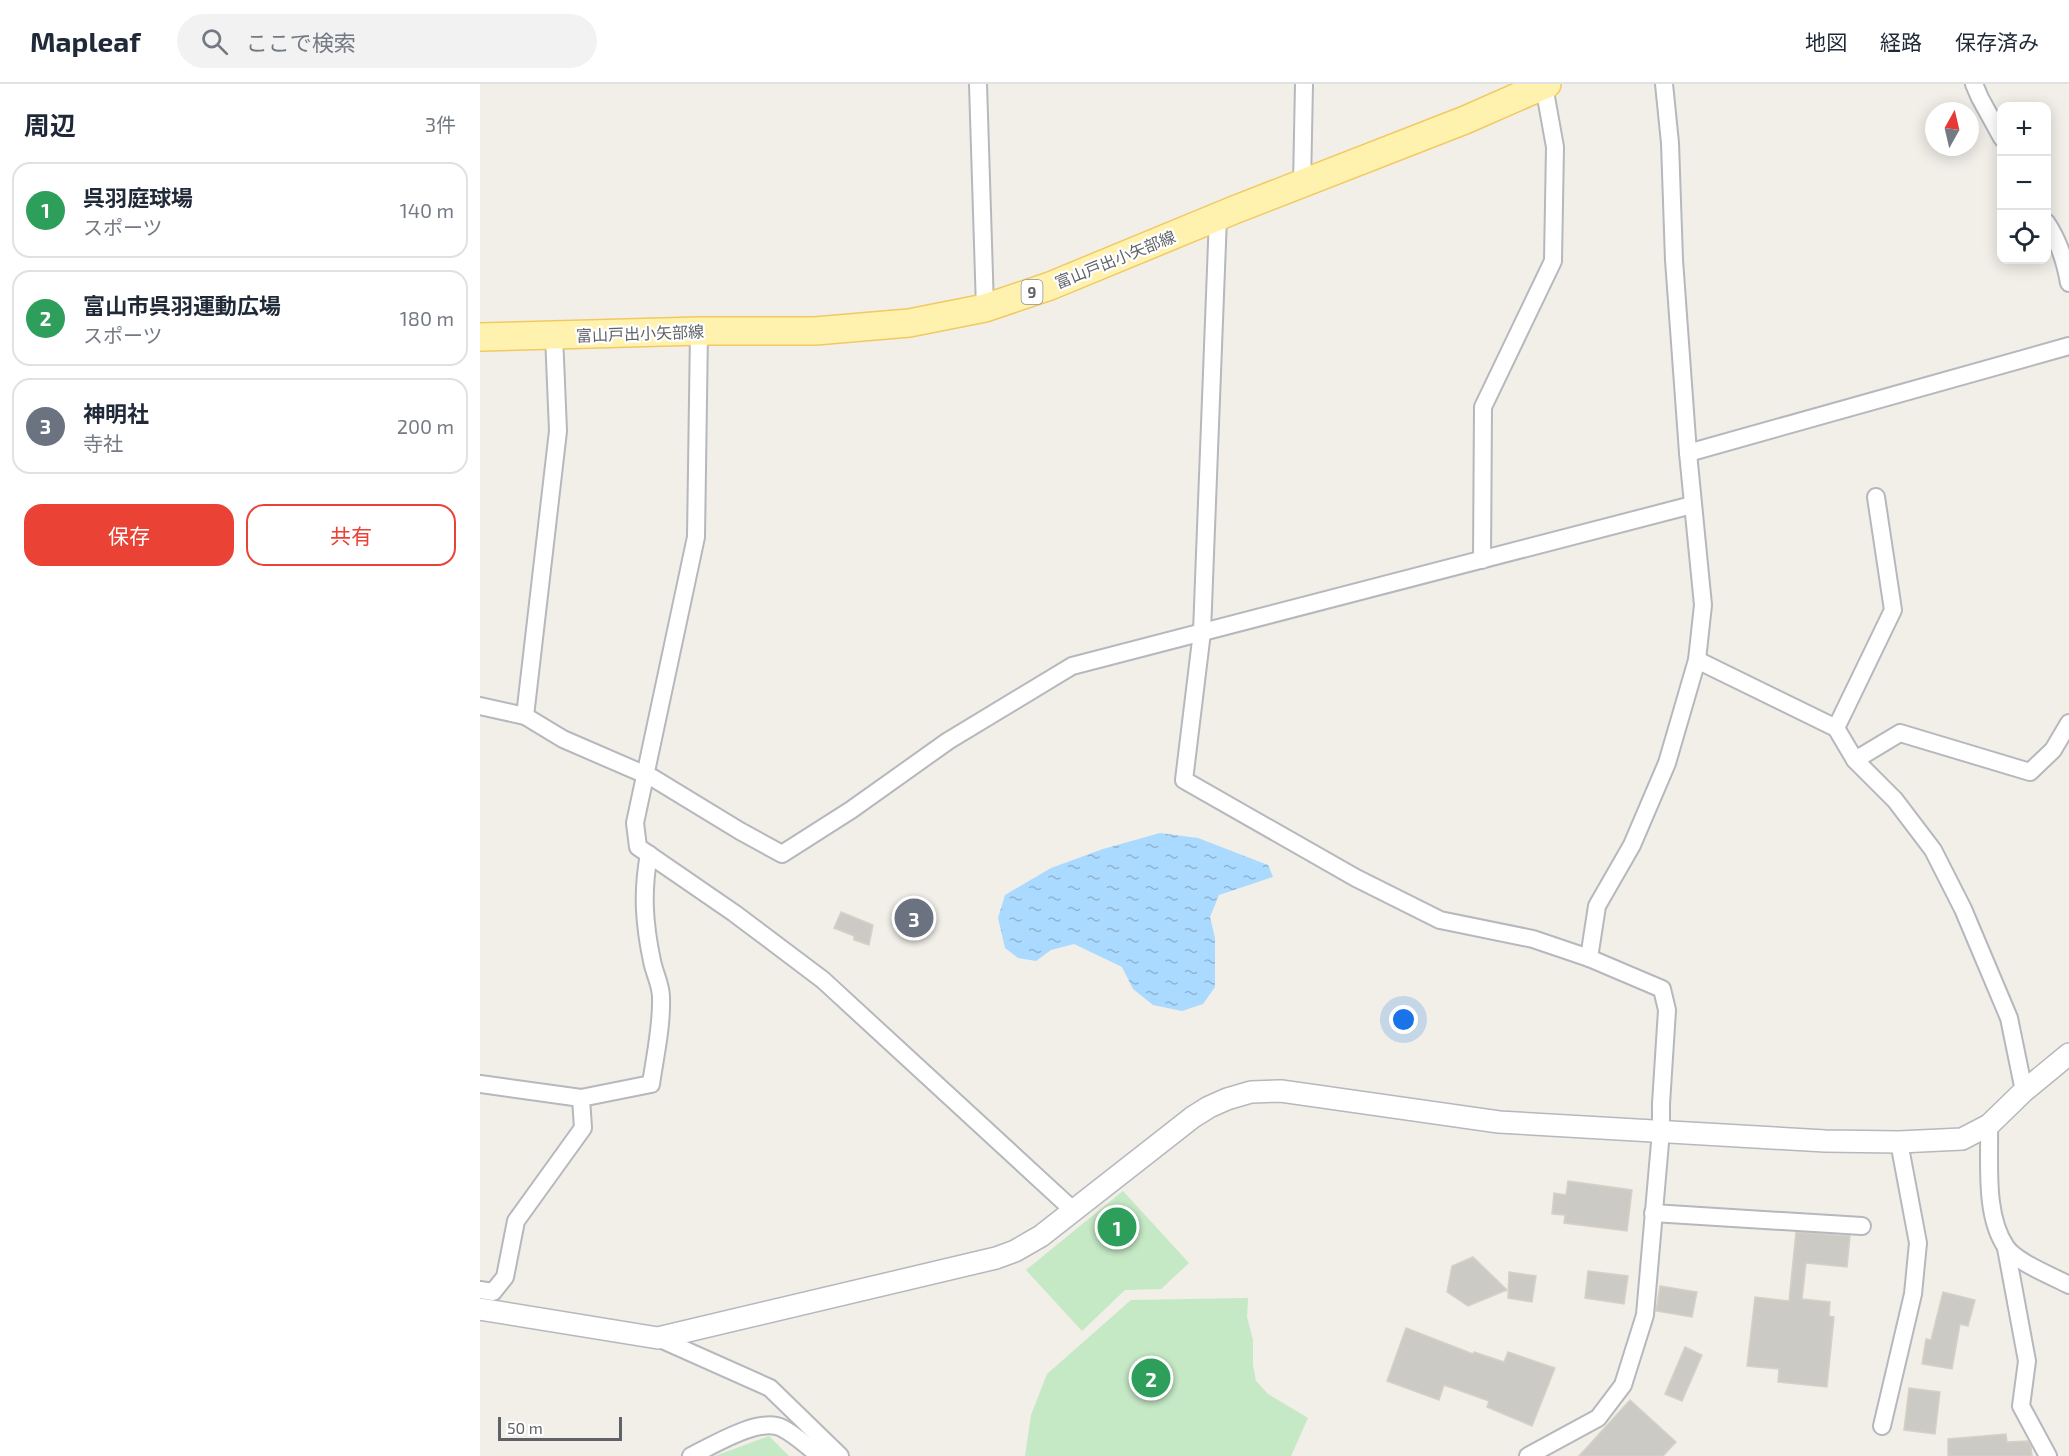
<!DOCTYPE html>
<html lang="ja">
<head>
<meta charset="utf-8">
<style>
	:root { --surface:#fff; --page:#f2f2f3; --text:#1f2937; --muted:#747a83; --line:#e0e1e3; --accent:#ea4335 }
	body { margin:0; font-family:"Exo 2","Noto Sans JP",sans-serif; background:var(--page); color:var(--text) }
	.controls { position:absolute; right:18px; top:18px; display:grid; overflow:hidden; border-radius:12px; box-shadow:0 3px 15px #0003 }
	.controls button { width:54px; height:54px; display:grid; place-items:center; padding:0; border:0; border-bottom:2px solid var(--line); background:var(--surface); color:var(--text); font:30px sans-serif }
	.compass { position:absolute; left:1445px; top:18px; width:54px; height:54px; border-radius:50%; background:var(--surface); box-shadow:0 3px 15px #0003; rotate:8deg }
	.scale { position:absolute; left:18px; bottom:15px; width:124px; box-sizing:border-box; padding-left:6px; border:3px solid #5f6368; border-top:0; font-size:16px; line-height:21px; white-space:nowrap; color:#5f6368; -webkit-text-stroke:4px #fff; paint-order:stroke }
	.you { position:absolute; left:924px; top:936px; width:21px; height:21px; margin:-15px; border:4px solid #fff; border-radius:50%; background:#1a73e8; box-shadow:0 0 0 9px #1a73e833 }
	.badge { display:grid; place-items:center; width:39px; height:39px; border-radius:50%; background:var(--accent); color:#fff; font-size:20px; font-weight:700 }
	.pin { position:absolute; translate:-50% -50%; border:3px solid #fff; box-shadow:0 2px 6px #0006 }
	.list { margin:0; padding:0; list-style:none }
	h2 { display:flex; justify-content:space-between; align-items:center; height:78px; margin:0; padding:0 24px; font-size:26px }
	h2 small { font-size:20px; font-weight:400; color:var(--muted) }
	.list li { display:grid; grid-template-columns:39px 1fr auto; gap:18px; align-items:center; box-sizing:border-box; height:96px; margin:0 12px 12px; padding:0 12px; border:2px solid var(--line); border-radius:18px }
	.list b { display:block; font-size:22px; white-space:nowrap }
	.list p { margin:0; font-size:20px; white-space:nowrap; color:var(--muted) }
	.list em { font-size:20px; font-style:normal; color:var(--muted) }
	.actions { display:flex; gap:12px; padding:18px 24px }
	.actions a { flex:1; padding:14px 0; border:2px solid var(--accent); border-radius:18px; text-align:center; font-size:21px; color:var(--accent) }
	.actions .main { background:var(--accent); color:#fff }
	.icon { flex:none; width:33px; height:33px; fill:none; stroke:currentColor; stroke-width:2; stroke-linecap:round; stroke-linejoin:round }
	.map { position:relative; flex:none; width:1589px; height:1372px; overflow:hidden }
	header { display:flex; align-items:center; gap:36px; box-sizing:border-box; height:84px; padding:0 30px; background:var(--surface); border-bottom:2px solid var(--line) }
	header strong { font-size:28px }
	nav { display:flex; gap:33px; margin-inline-start:auto; font-size:21px }
	.search { width:420px; height:54px; background:var(--page); display:flex; align-items:center; gap:15px; box-sizing:border-box; padding:0 21px; border-radius:33px; color:var(--muted); font-size:22px }
	main { display:flex }
	aside { flex:1; background:var(--surface) }
	.map>svg:first-child { display:block }
</style>
</head>
<body>
<header>
<strong>Mapleaf</strong>
<div class="search"><svg class="icon" aria-label="search" viewBox="0 0 24 24"><circle cx="10" cy="10" r="6"/><path d="M15 15l6 6"/></svg>ここで検索</div>
<nav><a>地図</a><a>経路</a><a>保存済み</a></nav>
</header>
<main>
<aside>
<h2>周辺<small>3件</small></h2>
<ul class="list">
<li><span class="badge" style="background:#2e9e5b">1</span><div><b>呉羽庭球場</b><p>スポーツ</p></div><em>140 m</em></li>
<li><span class="badge" style="background:#2e9e5b">2</span><div><b>富山市呉羽運動広場</b><p>スポーツ</p></div><em>180 m</em></li>
<li><span class="badge" style="background:#6b7280">3</span><div><b>神明社</b><p>寺社</p></div><em>200 m</em></li>
</ul>
<div class="actions"><a class="main">保存</a><a>共有</a></div>
</aside>
<div class="map">
<svg width="1589" height="1372" viewBox="0 0 1589 1372">
	<defs>
		<pattern id="water-ripples" width="26" height="14" patternUnits="userSpaceOnUse" patternTransform="scale(1.5)"><rect width="26" height="14" fill="#aadaff"/><path d="M2 4q2-2 4 0t4 0M15 11q2-2 4 0t4 0" fill="none" stroke="#8eb4d2"/></pattern>
	</defs>
	<rect width="100%" height="100%" fill="#f1efe8"/>
	<g fill="#c5e8c5">
		<path d="M643,1107l66,72 -28,26 -36,1 -43,41 -56,-61z"/>
		<path d="M768,1214l-1,19 6,23v25l3,16 12,13 40,24 -17,38h-266l6,-41 16,-41 84,-74z"/>
		<path d="M289,1352l20,20h-74z"/>
	</g>
	<path fill="url(#water-ripples)" d="M680,749l38,5 70,27 5,12 -54,18 -9,22 5,21v49l-12,17 -21,7 -29,-6 -20,-16 -11,-22 -48,-23 -23,6 -15,11 -18,-3 -13,-10 -7,-30 7,-23 46,-27 52,-19z"/>
	<g fill="#cccac5" stroke="#d6d1c6" stroke-width="1.5">
		<path d="M428,820l21,10 -6,12 -20,-11z"/>
		<path d="M361,828l32,13 -4,20 -15,-5v-4l-20,-8z"/>
		<path d="M1088,1097l64,9 -5,41 -63,-8 1,-8 -13,-1 2,-21 12,2z"/>
		<path d="M1316,1148l54,4 -3,31 -41,-4 -4,36 28,3 -1,14 5,1 -7,70 -49,-5 1,-13 -32,-3 8,-69 34,4z"/>
		<path d="M993,1173l34,33 -39,16 -21,-14 5,-26z"/>
		<path d="M1108,1187l40,5 -4,28 -39,-6z"/>
		<path d="M1029,1188l27,4 -4,26 -24,-4z"/>
		<path d="M1180,1202l37,6 -5,25 -36,-6z"/>
		<path d="M1463,1208l32,8 -7,26 -8,-2 -8,45 -30,-5 4,-25 5,1z"/>
		<path d="M926,1244l67,26 1,-2 30,10 4,-10 47,16 -23,58 -45,-19 2,-6 -45,-16 -5,15 -52,-19z"/>
		<path d="M1205,1263l17,8 -20,46 -17,-7z"/>
		<path d="M1429,1304l31,4 -5,42 -31,-4z"/>
		<path d="M1150,1316l46,42 -13,14h-84z"/>
		<path d="M1526,1350l1,8 21,-1 3,6 1,9h-84v-17z"/>
	</g>
	<g fill="none" stroke-linecap="round" stroke-linejoin="round">
		<defs>
			<g id="minor">
				<path d="M498,0l7,224"/>
				<path d="M1494,0l6,14 22,40"/>
				<path d="M822,101l2,-101"/>
				<path d="M738,133l-16,415 -18,148 172,98 84,42 93,19 56,19 73,31 5,21 -6,94v27l-16,184 -22,70 -25,33 -70,38"/>
				<path d="M1566,138c13,19 19,38 23,61"/>
				<path d="M219,247l-3,206 -61,286 3,24 96,66 89,67 251,231"/>
				<path d="M1208,369l381,-107"/>
				<path d="M1002,476l1,-153 70,-146 2,-114 -11,-61"/>
				<path d="M1217,576l139,68 19,32"/>
				<path d="M0,622l45,10 38,23 90,39 87,53 42,23 69,-44 97,-69 124,-75 620,-161"/>
				<path d="M45,632l33,-285 -4,-96"/>
				<path d="M1356,644l57,-118 -17,-113"/>
				<path d="M1109,874l8,-52 35,-61 35,-82 30,-103 6,-55 -15,-152 -14,-193 -4,-117 -6,-59"/>
				<path d="M0,1000l101,14"/>
				<path d="M1544,1007l-15,-73 -46,-109 -30,-59 -38,-50 -40,-40 45,-27 130,39 23,-22 16,-27"/>
				<path d="M1509,1041c1,37 -5,90 17,122 10,15 46,29 63,38"/>
				<path d="M1173,1129l209,13"/>
				<path d="M1526,1164l21,113 -6,45 27,50"/>
				<path d="M0,1206l13,2 12,-15 11,-56 67,-93 -2,-30 70,-14c4,-28 11,-58 10,-87 0,-12 -7,-25 -9,-36 -8,-38 -10,-69 -3,-107"/>
				<path d="M178,1254l112,50 70,68"/>
				<path d="M1402,1342l31,-132 5,-51 -19,-101"/>
				<path d="M211,1372c21,-10 69,-40 91,-28 14,7 26,19 38,28"/>
			</g>
			<path id="tertiary" d="M0,1225l178,29 338,-80 19,-7 26,-15 152,-119 16,-10 18,-8 24,-7 30,-1 218,31 326,19 74,1 63,-3 27,-14 35,-34 45,-37"/>
			<path id="primary" d="M0,253l219,-6h116l94,-8 76,-15 65,-22 184,-76 231,-90 82,-36"/>
		</defs>
		<use href="#minor" stroke="#b5b8bc" stroke-width="20"/>
		<use href="#tertiary" stroke="#b5b8bc" stroke-width="24"/>
		<use href="#primary" stroke="#f2c960" stroke-width="30"/>
		<use href="#minor" stroke="#fff" stroke-width="16"/>
		<use href="#tertiary" stroke="#fff" stroke-width="21"/>
		<use href="#primary" stroke="#fff2af" stroke-width="27"/>
	</g>
	<g text-anchor="middle" dominant-baseline="central" stroke-width="4.5" stroke-linejoin="round" paint-order="stroke">
		<rect fill="#fff" stroke="#8f9295" stroke-width="1.5" x="541.5" y="196" width="21" height="24" rx="4.5"/>
		<g font-size="15" font-weight="bold" fill="#5f6368">
			<text x="552" y="208">9</text>
		</g>
		<g font-size="16" fill="#5f6368" stroke="#fff">
			<text transform="translate(635 175) rotate(-22)">富山戸出小矢部線</text>
			<text transform="translate(160 249) rotate(-2)">富山戸出小矢部線</text>
		</g>
	</g>
</svg>
<div class="controls">
<button>+</button>
<button>−</button>
<button><svg class="icon" aria-label="locate" viewBox="0 0 24 24"><circle cx="12" cy="12" r="6"/><path d="M12 2v4M12 18v4M2 12h4M18 12h4"/></svg></button>
</div>
<svg class="compass" viewBox="-18 -18 36 36"><path d="M0-13l5 13h-10z" fill="#e53935"/><path d="M0 13l5-13h-10z" fill="#747a83"/></svg>
<div class="scale">50 m</div>
<div class="you"></div>
<div class="pin badge" style="left:637px;top:1143px;background:#2e9e5b">1</div>
<div class="pin badge" style="left:671px;top:1294px;background:#2e9e5b">2</div>
<div class="pin badge" style="left:434px;top:834px;background:#6b7280">3</div>
</div>
</main>
</body>
</html>
